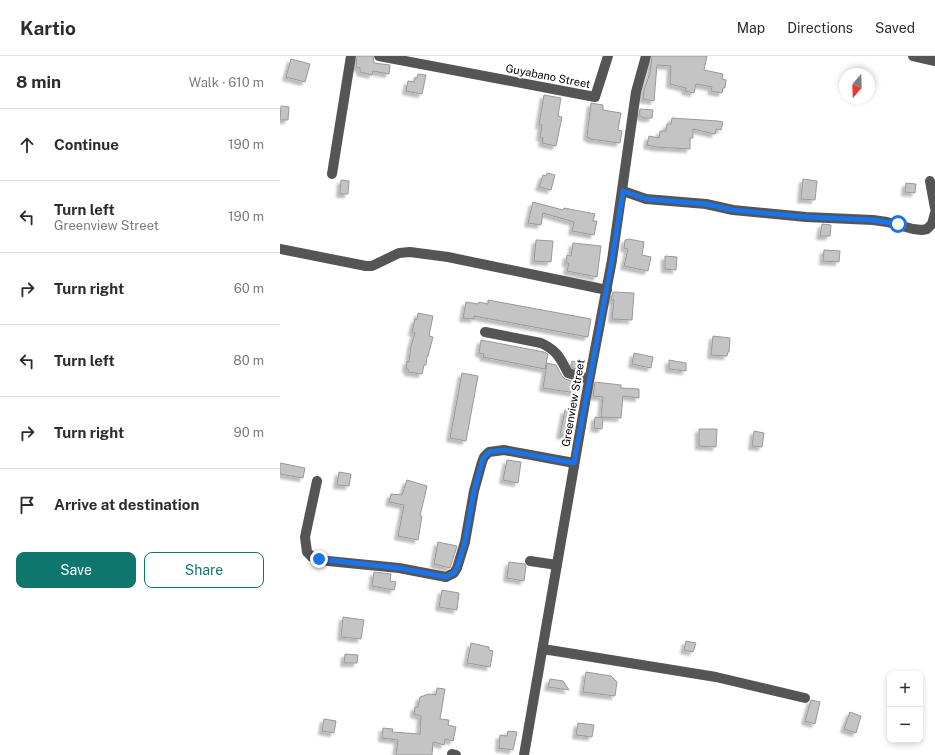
<!DOCTYPE html>
<html lang="en">
<head>
<meta charset="utf-8">
<style>
	:root { --surface:#fff; --page:#f7f7f7; --text:#2b2b33; --muted:#7c7c81; --line:#e1e1e2; --accent:#0f766e }
	body { margin:0; font-family:"Public Sans",sans-serif; background:var(--page); color:var(--text) }
	.controls { position:absolute; right:12px; bottom:12px; display:grid; overflow:hidden; border-radius:8px; box-shadow:0 2px 6px #0003 }
	.controls button { width:36px; height:36px; display:grid; place-items:center; padding:0; border:0; border-bottom:1px solid var(--line); background:var(--surface); color:var(--text); font:20px sans-serif }
	.compass { position:absolute; left:559px; top:12px; width:36px; height:36px; border-radius:50%; background:var(--surface); box-shadow:0 2px 6px #0003; rotate:199deg }
	.stop { position:absolute; width:12px; height:12px; margin:-9px; border:3px solid #1a73e8; border-radius:50%; background:#fff }
	.stop.end { background:#1a73e8; border-color:#fff; box-shadow:0 1px 4px #0008 }
	.list { margin:0; padding:0; list-style:none }
	h2 { display:flex; justify-content:space-between; align-items:center; height:52px; margin:0; padding:0 16px; font-size:17px }
	h2 small { font-size:13px; font-weight:400; color:var(--muted) }
	.list li { display:grid; grid-template-columns:26px 1fr auto; gap:12px; align-items:center; box-sizing:border-box; height:72px; padding:0 16px; border-top:1px solid var(--line) }
	.list b { display:block; font-size:15px; white-space:nowrap }
	.list p { margin:0; font-size:13px; white-space:nowrap; color:var(--muted) }
	.list em { font-size:13px; font-style:normal; color:var(--muted) }
	.actions { display:flex; gap:8px; padding:12px 16px }
	.actions a { flex:1; padding:9px 0; border:1px solid var(--accent); border-radius:8px; text-align:center; font-size:14px; color:var(--accent) }
	.actions .main { background:var(--accent); color:#fff }
	.icon { flex:none; width:22px; height:22px; fill:none; stroke:currentColor; stroke-width:2; stroke-linecap:round; stroke-linejoin:round }
	.map { position:relative; flex:none; width:655px; height:699px; overflow:hidden }
	header { display:flex; align-items:center; gap:24px; box-sizing:border-box; height:56px; padding:0 20px; background:var(--surface); border-bottom:1px solid var(--line) }
	header strong { font-size:19px }
	nav { display:flex; gap:22px; margin-inline-start:auto; font-size:14px }
	main { display:flex }
	aside { flex:1; background:var(--surface) }
	.map>svg:first-child { display:block }
</style>
</head>
<body>
<header>
<strong>Kartio</strong>
<nav><a>Map</a><a>Directions</a><a>Saved</a></nav>
</header>
<main>
<aside>
<h2>8 min<small>Walk · 610 m</small></h2>
<ul class="list">
<li><svg class="icon" aria-label="ahead" viewBox="0 0 24 24"><path d="M12 20V5M6 11l6-6 6 6"/></svg><div><b>Continue</b></div><em>190 m</em></li>
<li><svg class="icon" aria-label="left" viewBox="0 0 24 24"><path d="M17 20v-9H6M10 6l-5 5 5 5"/></svg><div><b>Turn left</b><p>Greenview Street</p></div><em>190 m</em></li>
<li><svg class="icon" aria-label="right" viewBox="0 0 24 24"><path d="M7 20v-9h11M14 6l5 5-5 5"/></svg><div><b>Turn right</b></div><em>60 m</em></li>
<li><svg class="icon" aria-label="left" viewBox="0 0 24 24"><path d="M17 20v-9H6M10 6l-5 5 5 5"/></svg><div><b>Turn left</b></div><em>80 m</em></li>
<li><svg class="icon" aria-label="right" viewBox="0 0 24 24"><path d="M7 20v-9h11M14 6l5 5-5 5"/></svg><div><b>Turn right</b></div><em>90 m</em></li>
<li><svg class="icon" aria-label="arrive" viewBox="0 0 24 24"><path d="M6 21V4h12l-3 4 3 4H6"/></svg><div><b>Arrive at destination</b></div></li>
</ul>
<div class="actions"><a class="main">Save</a><a>Share</a></div>
</aside>
<div class="map">
<svg width="655" height="699" viewBox="0 0 655 699">
	<defs>
		<filter id="shadow"><feDropShadow dx="-3.5" dy="3.5" stdDeviation="1" flood-color="#0004"/></filter>
	</defs>
	<rect width="100%" height="100%" fill="#fff"/>
	<g fill="#c4c4c4" stroke="#999" filter="url(#shadow)">
		<path d="M77,0h16l1,7 16,2 -1,9 -16,-3 -1,4 -12,-3v-4l-4,-1z"/>
		<path d="M372,0h55l-3,14 19,4 -1,5 4,1 -1,8h-2l-1,5 -11,-2 1,-4 -16,-3 -2,9 -9,-2 1,-3 -16,-4 1,-18 -14,-1 -3,36 -11,-2 1,-9 6,-17z"/>
		<path d="M11,3l19,5 -5,18 -19,-5z"/>
		<path d="M138,18l8,1 -4,19 -16,-3 2,-10 6,1 1,-4h2z"/>
		<path d="M264,39l17,3 -3,18 4,1 -6,29 -14,-3 1,-5 -3,-1 2,-12h-3z"/>
		<path d="M311,47l12,2v5l18,3 -3,17 4,1 -2,12 -30,-4v-1l-3,-1z"/>
		<path d="M1,50l8,1 -1,13h-8z"/>
		<path d="M360,53l13,1 -1,8h-8l-5,-3z"/>
		<path d="M392,62l46,3 5,1 -2,8 -5,-1 -1,5 -22,-5v9h-3v11l-34,-2 -9,-2 2,-9 10,2 1,-7h6l1,-7h4z"/>
		<path d="M267,117l8,2 -4,15 -12,-3 4,-12 3,1z"/>
		<path d="M523,123l14,2 -2,19 -14,-1z"/>
		<path d="M61,124l8,1 -1,13h-8z"/>
		<path d="M626,127l10,1 -1,9 -10,-1z"/>
		<path d="M253,146l30,8 1,-2 31,6 -2,7h4l-3,14 -22,-4 2,-9 -31,-9 -2,12 -13,-2z"/>
		<path d="M542,168l9,1 -1,11h-10z"/>
		<path d="M349,183l15,3 -2,13 9,2 -3,14 -24,-5 4,-17 -4,-1 1,-8z"/>
		<path d="M256,184l17,1 -2,21 -17,-1z"/>
		<path d="M293,187l28,3 -4,31 -30,-6 2,-8h-3l1,-8 4,1z"/>
		<path d="M544,194l16,1 -1,11 -16,-1z"/>
		<path d="M385,200l12,1 -1,13 -11,-1z"/>
		<path d="M333,236l21,1 -2,27 -20,-1 2,-19h-3z"/>
		<path d="M208,244l103,19 -3,18 -114,-21v3l-11,-1 3,-16 12,2 1,-2 9,2z"/>
		<path d="M138,257l15,3 -4,20 4,1 -5,19h-1l-1,9h-2l-2,9 -14,-2v-3h-2l1,-8 2,1 2,-16 4,-13 -3,-1 3,-13 2,1z"/>
		<path d="M433,280l17,2 -1,14h-1l-1,4 -16,-1z"/>
		<path d="M201,284l63,12 4,2 -3,15 -62,-12 1,-3 -5,-1z"/>
		<path d="M354,297l19,4 -2,11 -19,-4z"/>
		<path d="M389,304l17,3v8l-17,-2z"/>
		<path d="M292,305l10,2 -2,7 -7,-2 -2,-3z"/>
		<path d="M267,307l9,2 6,11 3,3 13,4 -2,10 -33,-5z"/>
		<path d="M182,317l16,3 -12,65 -16,-3z"/>
		<path d="M315,326l26,3v3l18,1v9l-16,-2 -2,22 -20,-1 2,-20 -10,-1z"/>
		<path d="M285,354l9,2 -4,24 -10,-1z"/>
		<path d="M315,361l8,1 -1,11 -8,-1z"/>
		<path d="M419,373h18l-1,18 -17,-1z"/>
		<path d="M474,375l10,2 -2,14 -10,-1z"/>
		<path d="M227,404l14,2 -3,21 -15,-3z"/>
		<path d="M0,407l25,5 -2,10 -23,-4z"/>
		<path d="M59,416l12,2 -2,12 -12,-1z"/>
		<path d="M127,424l20,6 -7,30h2l-4,24 -20,-4 6,-31 -15,-3 2,-8 11,1z"/>
		<path d="M158,486l19,4 -7,22 -16,-4z"/>
		<path d="M229,506l16,2 1,2 -2,15 -17,-3z"/>
		<path d="M94,516l17,2 -1,7 6,1 -2,8 -22,-4z"/>
		<path d="M162,534l17,3 -2,17 -18,-3z"/>
		<path d="M63,561l21,3 -3,19 -20,-2z"/>
		<path d="M406,585l10,2 -3,9 -9,-2z"/>
		<path d="M191,587l18,4v3l4,1 -3,16 -23,-4z"/>
		<path d="M65,598l13,1 -1,8h-13z"/>
		<path d="M306,616l25,4 6,6 -2,14 -32,-4z"/>
		<path d="M270,623l13,2 6,9 -21,-3z"/>
		<path d="M157,632l8,1 -5,30 9,1 -1,5 8,2 -3,14 -8,-2 -1,6 -11,-3 -1,13h-36l2,-15 -16,-2 1,-10 10,1 -1,3 28,2 1,-18 -7,-2 1,-7h3l2,-10 9,-3 7,1z"/>
		<path d="M531,644l9,2 -5,22 -10,-3z"/>
		<path d="M570,656l11,4 -5,17 -12,-4z"/>
		<path d="M44,663l12,2 -2,12 -12,-2z"/>
		<path d="M298,667l16,2 -2,12 -16,-2z"/>
		<path d="M228,675l9,1 -4,18 -14,-2 1,-13 7,1z"/>
	</g>
	<g fill="none" stroke-linecap="round" stroke-linejoin="round">
		<g stroke="#555" stroke-width="10">
			<path d="M99,0l216,41 13,-41"/>
			<path d="M633,0l22,5"/>
			<path d="M52,118l19,-118"/>
			<path d="M650,125l5,27"/>
			<path d="M343,135l23,8 60,5 27,6 73,7 67,3 14,2 26,7 9,1 5,-1 5,-5 3,-11"/>
			<path d="M0,193l86,17h6l27,-13 11,-1 38,5 159,33"/>
			<path d="M205,276l56,11c17,8 19,15 27,30l9,3 12,3"/>
			<path d="M37,425l-12,56 2,15 5,5 16,4 71,7 47,9 8,-4 3,-5 8,-26 9,-51 8,-29 2,-5 5,-5 15,-2 70,13"/>
			<path d="M250,505l27,4"/>
			<path d="M263,593l173,28 89,21"/>
			<path d="M172,698l4,1"/>
			<path d="M244,699l62,-358 26,-137 24,-168 10,-36"/>
		</g>
	</g>
	<g fill="none" stroke-linecap="round" stroke-linejoin="round">
		<path stroke="#1a73e8" stroke-width="5" d="M39,503l80,9 47,9 8,-4 3,-5 8,-26 9,-51 8,-29 2,-5 5,-5 15,-2 70,13 38,-203 11,-69 23,8 60,5 27,6 73,7 67,3 25,4"/>
	</g>
	<g text-anchor="middle" dominant-baseline="central" stroke-width="4" stroke-linejoin="round" paint-order="stroke">
		<g font-size="11" fill="#000" stroke="#fff">
			<text transform="translate(268 20) rotate(11)">Guyabano Street</text>
			<text transform="translate(293 347) rotate(-80)">Greenview Street</text>
		</g>
	</g>
</svg>
<div class="controls">
<button>+</button>
<button>−</button>
</div>
<svg class="compass" viewBox="-18 -18 36 36"><path d="M0-13l5 13h-10z" fill="#e53935"/><path d="M0 13l5-13h-10z" fill="#7c7c81"/></svg>
<div class="stop" style="left:618px;top:168px"></div>
<div class="stop end" style="left:39px;top:503px"></div>
</div>
</main>
</body>
</html>
